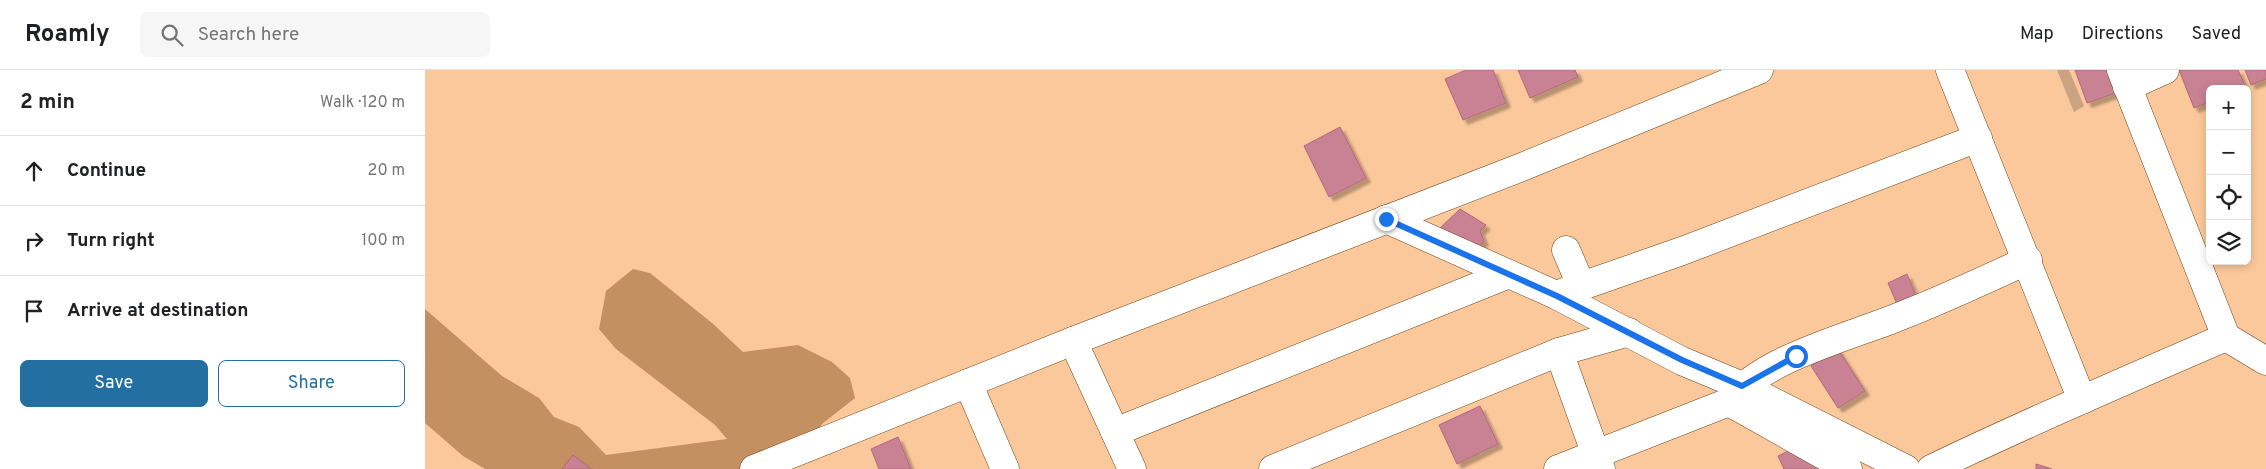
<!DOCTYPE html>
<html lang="en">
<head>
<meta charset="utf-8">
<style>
	:root { --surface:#fff; --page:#f6f6f6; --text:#202124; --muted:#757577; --line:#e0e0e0; --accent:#246fa2 }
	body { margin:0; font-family:Overpass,sans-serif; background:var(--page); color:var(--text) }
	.controls { position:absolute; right:15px; top:15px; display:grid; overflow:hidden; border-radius:8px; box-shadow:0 2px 8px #0003 }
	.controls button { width:45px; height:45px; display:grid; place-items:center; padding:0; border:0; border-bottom:1px solid var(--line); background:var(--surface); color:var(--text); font:25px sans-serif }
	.stop { position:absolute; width:15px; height:15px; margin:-11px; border:4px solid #1a73e8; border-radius:50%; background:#fff }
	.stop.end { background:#1a73e8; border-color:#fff; box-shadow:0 1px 5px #0008 }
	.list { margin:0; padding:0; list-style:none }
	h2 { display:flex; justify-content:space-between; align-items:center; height:65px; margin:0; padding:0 20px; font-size:21px }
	h2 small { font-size:16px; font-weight:400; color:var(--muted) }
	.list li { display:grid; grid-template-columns:32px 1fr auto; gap:15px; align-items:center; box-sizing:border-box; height:70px; padding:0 20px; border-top:1px solid var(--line) }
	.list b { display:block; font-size:19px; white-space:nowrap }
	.list em { font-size:16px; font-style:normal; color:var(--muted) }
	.actions { display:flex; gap:10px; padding:15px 20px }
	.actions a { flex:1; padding:11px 0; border:1px solid var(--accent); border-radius:8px; text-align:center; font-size:18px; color:var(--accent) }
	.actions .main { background:var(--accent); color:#fff }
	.icon { flex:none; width:28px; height:28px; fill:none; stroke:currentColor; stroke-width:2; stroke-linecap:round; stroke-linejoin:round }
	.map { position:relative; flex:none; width:1841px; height:399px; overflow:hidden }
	header { display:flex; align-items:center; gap:30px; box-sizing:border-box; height:70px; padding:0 25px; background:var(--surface); border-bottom:1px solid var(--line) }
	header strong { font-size:24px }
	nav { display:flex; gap:28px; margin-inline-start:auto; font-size:18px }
	.search { width:350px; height:45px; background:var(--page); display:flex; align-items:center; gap:12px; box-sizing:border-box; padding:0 18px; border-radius:8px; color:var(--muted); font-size:19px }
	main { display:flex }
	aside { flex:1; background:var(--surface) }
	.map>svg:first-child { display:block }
</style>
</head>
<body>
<header>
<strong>Roamly</strong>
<div class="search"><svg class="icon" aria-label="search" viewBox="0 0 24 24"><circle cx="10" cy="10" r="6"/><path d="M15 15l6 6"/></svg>Search here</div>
<nav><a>Map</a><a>Directions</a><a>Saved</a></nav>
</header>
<main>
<aside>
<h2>2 min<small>Walk · 120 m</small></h2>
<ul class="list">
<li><svg class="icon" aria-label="ahead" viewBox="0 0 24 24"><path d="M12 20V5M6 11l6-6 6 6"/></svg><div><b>Continue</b></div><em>20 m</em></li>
<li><svg class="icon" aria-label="right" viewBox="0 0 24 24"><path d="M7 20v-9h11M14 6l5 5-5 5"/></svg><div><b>Turn right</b></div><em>100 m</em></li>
<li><svg class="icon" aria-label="arrive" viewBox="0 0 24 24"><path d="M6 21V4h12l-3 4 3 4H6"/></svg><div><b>Arrive at destination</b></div></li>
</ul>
<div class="actions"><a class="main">Save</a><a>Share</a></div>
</aside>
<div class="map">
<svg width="1841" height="399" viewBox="0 0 1841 399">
	<defs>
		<filter id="shadow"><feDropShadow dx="4.5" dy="4.5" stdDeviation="1" flood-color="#0004"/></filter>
	</defs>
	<rect width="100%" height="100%" fill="#fbc89b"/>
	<path fill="#caa381" d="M1632,0h12l15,36 -10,6z"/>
	<path fill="#c49062" d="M208,199l17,4 62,50 31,29 55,-7 34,17 18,16 5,20 -33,26 -14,24 -33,21h-290l-22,-13 -38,-33v-114l77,67 37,22 15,19 25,10 27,28 121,-16 -12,-14 -99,-76 -17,-20 7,-38z"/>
	<g fill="#c88294" stroke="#b5677d" filter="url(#shadow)">
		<path d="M1041,0h27l13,33 -43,17 -18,-41z"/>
		<path d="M1093,0h57l3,7 -48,21z"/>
		<path d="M1650,0h39l8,21 -35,12z"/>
		<path d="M1754,0h59l8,18 -36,1v13l-16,6z"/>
		<path d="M1820,0h21v9l-15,6z"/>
		<path d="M915,57l26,51 -37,19 -25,-51z"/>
		<path d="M1035,139l26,16 -6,6 4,10 -10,10 -34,-23z"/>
		<path d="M1482,204l12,29 -19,8 -12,-28z"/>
		<path d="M1413,279l27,42 -27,17 -27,-42z"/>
		<path d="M1055,336l18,38 -41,20 -18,-39z"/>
		<path d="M473,367l13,32h-32l-8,-20z"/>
		<path d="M1386,370l29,29h-56l-6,-13z"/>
		<path d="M148,385l18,14h-29z"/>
		<path d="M1611,394l16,5h-16z"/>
	</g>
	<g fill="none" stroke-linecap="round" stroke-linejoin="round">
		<defs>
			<g id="minor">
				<path d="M1525,0l132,330"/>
				<path d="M1696,0l105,267 40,24"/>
				<path d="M1702,17l38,-17"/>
				<path d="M961,149l170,76 126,66 60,25 164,83"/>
				<path d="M1141,180l15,35"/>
				<path d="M1131,225l126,-44 296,-113"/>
				<path d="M648,271l59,128"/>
				<path d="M1134,282l42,117"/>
				<path d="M543,313l37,86"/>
				<path d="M1304,332l119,67"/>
				<path d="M690,362l394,-158"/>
				<path d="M329,399l319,-128 449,-174 237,-97"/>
				<path d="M848,399l286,-117 70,-20"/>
				<path d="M1133,399l171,-67c31,-43 120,-65 169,-85 44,-17 87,-37 130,-57"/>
				<path d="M1506,399c97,-47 196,-89 295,-132"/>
			</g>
		</defs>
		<use href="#minor" stroke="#72471b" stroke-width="29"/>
		<use href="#minor" stroke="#fff" stroke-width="28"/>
	</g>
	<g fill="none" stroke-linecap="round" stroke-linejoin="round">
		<path stroke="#1a73e8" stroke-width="6" d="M961,149l171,77 125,64 60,26 54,-30"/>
	</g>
</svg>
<div class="controls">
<button>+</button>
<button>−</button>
<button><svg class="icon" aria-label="locate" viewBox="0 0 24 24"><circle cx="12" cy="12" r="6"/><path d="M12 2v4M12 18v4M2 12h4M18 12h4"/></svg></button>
<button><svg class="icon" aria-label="layers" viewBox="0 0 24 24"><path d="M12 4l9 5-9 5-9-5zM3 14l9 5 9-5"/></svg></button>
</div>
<div class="stop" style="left:1371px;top:286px"></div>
<div class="stop end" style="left:961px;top:149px"></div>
</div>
</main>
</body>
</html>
